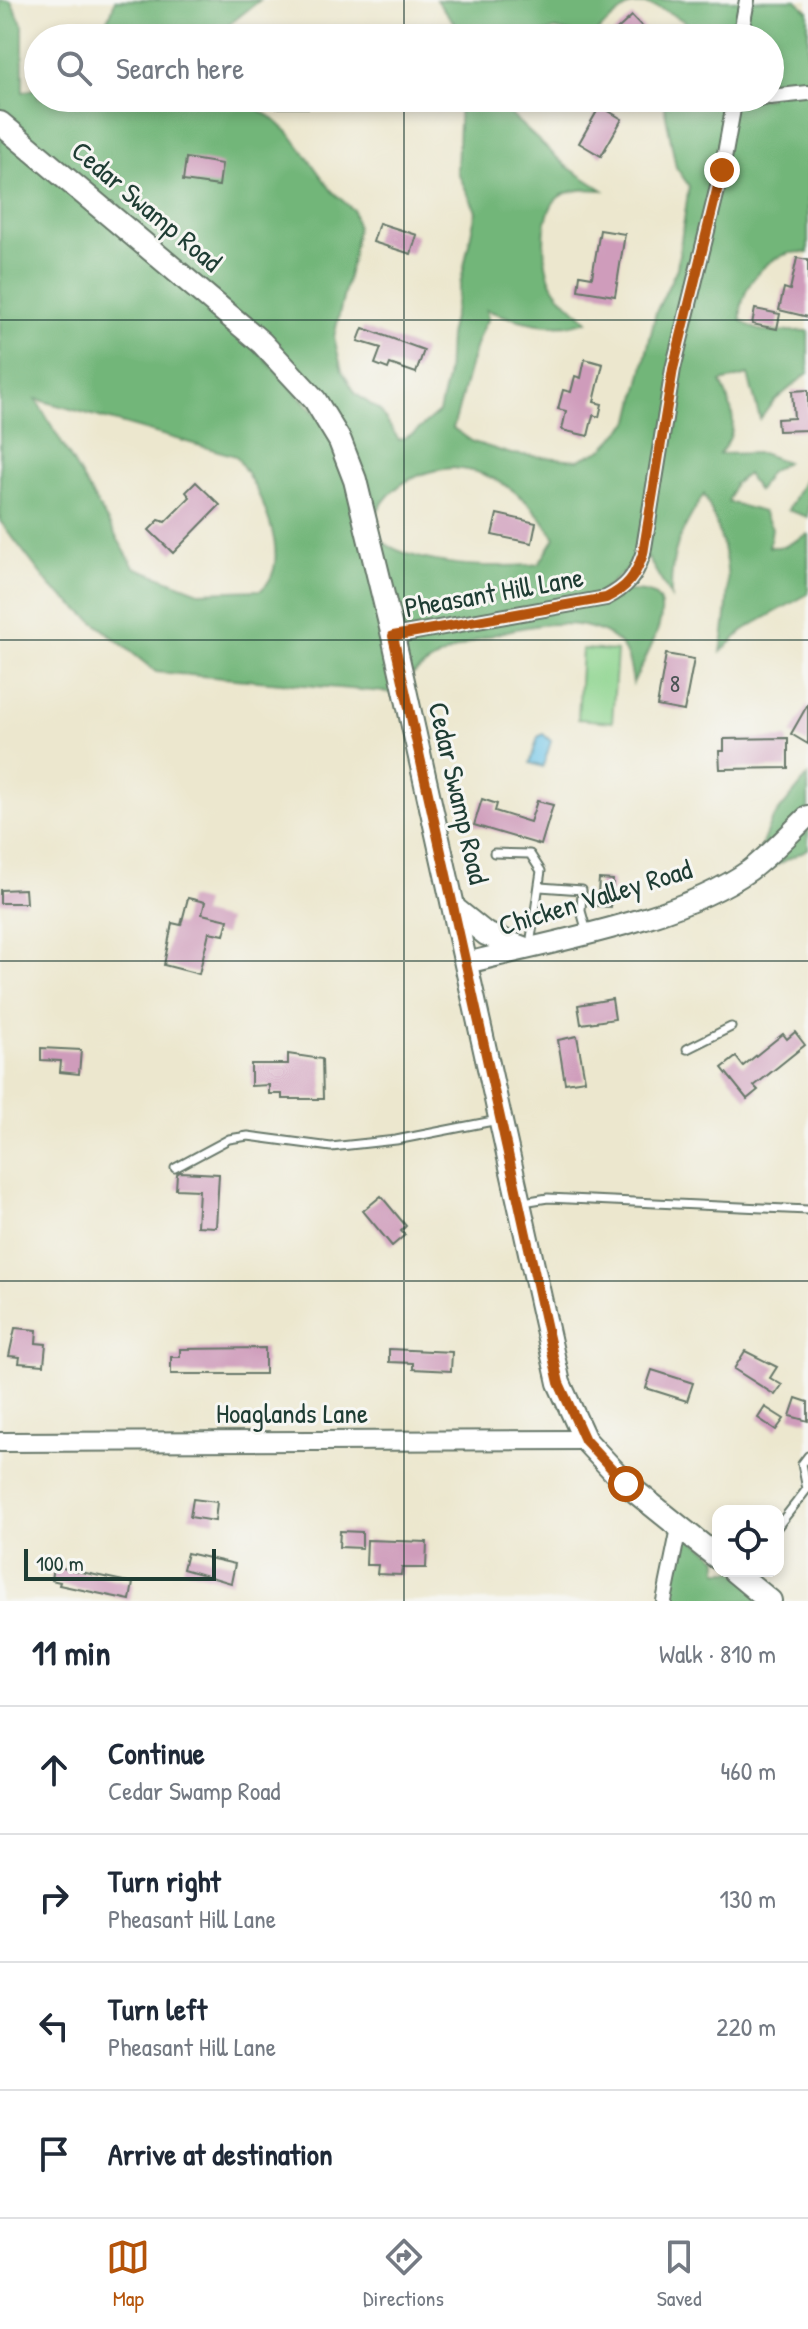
<!DOCTYPE html>
<html lang="en">
<head>
<meta charset="utf-8">
<style>
	:root { --surface:#fff; --page:#f6f6f7; --text:#1f2937; --muted:#747a83; --line:#e0e1e3; --accent:#b45309 }
	body { margin:0; font-family:"Patrick Hand",sans-serif; background:var(--page); color:var(--text) }
	.controls { position:absolute; right:24px; bottom:24px; display:grid; overflow:hidden; border-radius:16px; box-shadow:0 4px 12px #0003 }
	.controls button { width:72px; height:72px; display:grid; place-items:center; padding:0; border:0; border-bottom:2px solid var(--line); background:var(--surface); color:var(--text); font:40px sans-serif }
	.scale { position:absolute; left:24px; bottom:20px; width:192px; box-sizing:border-box; padding-left:8px; border:4px solid #1f3d34; border-top:0; font-size:22px; line-height:28px; white-space:nowrap; color:#1f3d34; -webkit-text-stroke:6px #f6f6f2; paint-order:stroke }
	.stop { position:absolute; width:24px; height:24px; margin:-18px; border:6px solid #b45309; border-radius:50%; background:#fff }
	.stop.end { background:#b45309; border-color:#fff; box-shadow:0 2px 8px #0008 }
	.list { margin:0; padding:0; list-style:none }
	h2 { display:flex; justify-content:space-between; align-items:center; height:104px; margin:0; padding:0 32px; font-size:34px }
	h2 small { font-size:26px; font-weight:400; color:var(--muted) }
	.list li { display:grid; grid-template-columns:52px 1fr auto; gap:24px; align-items:center; box-sizing:border-box; height:128px; padding:0 32px; border-top:2px solid var(--line) }
	.list b { display:block; font-size:30px; white-space:nowrap }
	.list p { margin:0; font-size:26px; white-space:nowrap; color:var(--muted) }
	.list em { font-size:26px; font-style:normal; color:var(--muted) }
	.icon { flex:none; width:44px; height:44px; fill:none; stroke:currentColor; stroke-width:2; stroke-linecap:round; stroke-linejoin:round }
	.map { position:relative; flex:none; width:808px; height:1601px; overflow:hidden }
	.search { position:absolute; background:var(--surface); box-shadow:0 4px 12px #0003; left:24px; right:24px; top:24px; height:88px; display:flex; align-items:center; gap:20px; box-sizing:border-box; padding:0 28px; border-radius:44px; color:var(--muted); font-size:30px }
	.sheet { height:616px; background:var(--surface) }
	nav { display:flex; justify-content:space-around; align-items:center; box-sizing:border-box; height:112px; border-top:2px solid var(--line); background:var(--surface); font-size:22px; color:var(--muted) }
	nav a { display:grid; justify-items:center; gap:4px }
	nav .on { color:var(--accent) }
	.map>svg:first-child { display:block }
</style>
</head>
<body>
<div class="map">
<svg width="808" height="1601" viewBox="0 0 808 1601">
	<rect width="100%" height="100%" fill="#f6f6f2"/>
	<filter id="ink" filterUnits="userSpaceOnUse"><feTurbulence type="fractalNoise" baseFrequency=".0125" numOctaves="2"/><feDisplacementMap in="SourceGraphic" scale="16" xChannelSelector="R" yChannelSelector="G"/><feConvolveMatrix kernelMatrix="1 2 1 2 8 2 1 2 1" color-interpolation-filters="sRGB"/></filter>
	<filter id="wash" filterUnits="userSpaceOnUse"><feTurbulence type="fractalNoise" baseFrequency=".006" numOctaves="4" result="noise"/><feDisplacementMap in="SourceGraphic" scale="32" xChannelSelector="R" yChannelSelector="G"/><feGaussianBlur stdDeviation="1.8" result="paint"/><feColorMatrix in="noise" values="0 0 0 0 0 0 0 0 0 0 0 0 0 0 0 0 0 1.4 0 .05"/><feComposite in="paint" operator="in"/></filter>
	<g filter="url(#wash)">
		<rect width="100%" height="100%" fill="#ece7ce"/>
		<path fill="#8dd48e" stroke="#568861" stroke-width="2" d="M582,649l35,2 -5,71 -34,-3z"/>
		<g fill="#72b679" stroke="#487a56" stroke-width="2" fill-rule="evenodd">
			<path d="M0,0l11,1 12,25v66l15,-4v10h197l35,18 21,19 41,56 21,19 4,17 -4,28 -19,82 8,34 14,23 24,17 19,29 14,-6 26,-22 8,-33 2,-43 27,-125 -19,-40 3,-73h47l5,18 54,50 37,24c-16,-1 -42,-2 -51,15 -12,22 -10,65 4,85 8,11 21,21 31,31 -32,11 -69,0 -101,-11l2,9c-13,15 -27,85 -35,109l20,14 38,12 67,6 25,-11 28,-29 25,-108 21,-44 12,-82 -13,-19 -12,-62 -6,-7h112v-60h-67c-14,-16 -47,-38 -72,-33 -14,8 -27,22 -40,32l-36,-8 -24,9h-73l-2,-13 -20,-25h360l12,11v242c-37,-7 -70,33 -67,67 23,19 40,9 67,11v42l-35,29 -13,17 -12,-44 -27,7c12,26 20,49 -2,72l42,-1 25,9 -17,11 -11,18 -11,-17 -13,10 -6,18 35,10 9,16 -3,19h15l24,-13v60l-63,35 -24,23c11,-66 11,-97 -17,-158 -24,39 -34,56 -33,103l-23,-39 -16,7 -28,24c15,4 31,0 45,4 32,9 -8,72 -16,90 -2,-13 -4,-30 -14,-40 -47,-44 -166,-3 -208,33l-72,-244 -140,-143 141,151 66,254 -250,-22 -105,-85 -51,-66zM36,399l200,57c21,30 61,104 25,134l-62,2 -65,-25zM452,468c46,3 79,31 103,70l-16,26c-43,5 -144,4 -170,-36 16,-39 41,-56 83,-60z"/>
			<path d="M115,0h145l-48,38h-117l16,-25z"/>
			<path d="M808,472v45l-20,-7z"/>
			<path d="M808,776v37l-13,24 13,-6v18l-60,31 23,-59z"/>
			<path d="M679,1528l39,30v13h16l36,30h-104z"/>
		</g>
		<path fill="#69c2e7" stroke="#44808e" stroke-width="2" d="M543,734l8,7 -8,26 -13,-4 8,-26z"/>
		<g id="blocks">
			<g fill="#cf9cbb">
				<path d="M632,16l21,22h-45z"/>
				<path d="M323,28l1,10h-38v-9z"/>
				<rect x="276" y="98" width="52" height="10"/>
				<path d="M600,106l22,13 -21,37 -22,-13z"/>
				<path d="M186,158l36,6 -3,22 -36,-5z"/>
				<path d="M379,223l38,12 -6,19 -38,-12z"/>
				<path d="M600,230l25,4 -10,62 -37,-6 2,-15 12,2z"/>
				<path d="M797,258l11,2v57l-29,-7 5,-22 6,2z"/>
				<path d="M755,309l25,5 -3,15 -25,-5z"/>
				<path d="M363,328l61,22 -8,23 -26,-9 -2,5 -13,-5 6,-16 -23,-7z"/>
				<path d="M585,359l18,5 -9,38 8,2 -3,13 -6,-2 -5,21 -26,-6 4,-19 -8,-2 5,-19 8,2 4,-16 6,2z"/>
				<path d="M808,390v40l-30,1 -1,-12 17,-1 -2,-27z"/>
				<path d="M196,482l24,23 -47,48 -24,-23 10,-10 6,2 25,-25 -4,-5z"/>
				<path d="M497,514l39,9 -4,20 -40,-8z"/>
				<path d="M666,654l28,5 -10,52 -27,-5z"/>
				<path d="M808,704v40l-17,-10z"/>
				<path d="M788,738v30l-68,1 -1,-18h5v-12z"/>
				<path d="M482,799l15,5 -2,7 35,11 7,-21 16,4 -12,40 -67,-20z"/>
				<path d="M599,879l14,1 -2,27 -14,-1z"/>
				<path d="M25,889l1,14h-26v-13z"/>
				<path d="M188,898l17,4 -3,12 26,6 -4,15 -15,-3 -10,42 -35,-9 8,-42 9,2z"/>
				<path d="M612,999l3,20 -34,5 -3,-19z"/>
				<path d="M795,1032l10,13 -51,41 4,4 -11,9 -25,-31 14,-11 7,9 40,-32 4,5z"/>
				<path d="M577,1036l8,44 -20,3 -7,-43z"/>
				<path d="M41,1048l40,2 -2,24 -19,-2 1,-11 -20,-1z"/>
				<path d="M288,1054l34,5 1,40h-41v-5h-13v-9l-18,1v-22h37z"/>
				<path d="M180,1172l39,2 -3,53 -19,-1 2,-36 -23,-1 1,-15z"/>
				<path d="M381,1196l25,30 -5,5 4,4 -13,11 -29,-35z"/>
				<path d="M15,1328l22,2 -1,13 10,1 -2,21 -25,-2 1,-6 -11,-1z"/>
				<path d="M265,1348v26h-94v-17h9v-8z"/>
				<path d="M389,1349l63,3 -1,19 -38,-2v-6l-24,-1z"/>
				<path d="M745,1351l32,16 -7,11 12,7 -7,10 -41,-26z"/>
				<path d="M652,1370l41,13 -6,18 -41,-13z"/>
				<path d="M796,1398l12,4v19l-18,-5z"/>
				<path d="M765,1407l19,12 -8,11 -18,-12z"/>
				<path d="M193,1499l24,3 -2,19 -25,-4z"/>
				<path d="M340,1531l22,1v16l-23,-1z"/>
				<path d="M367,1540l60,2 -1,26h-24l-1,7 -24,-1 1,-9h-12z"/>
				<path d="M187,1553l48,11 -4,19 -48,-14z"/>
				<path d="M53,1566l80,17 -3,17 -71,-15 1,-3 -9,-2z"/>
			</g>
		</g>
	</g>
	<g filter="url(#ink)">
		<use href="#blocks" fill-opacity="0" stroke="#67786a" stroke-width="2"/>
		<g fill="none" stroke-linecap="round" stroke-linejoin="round">
			<defs>
				<g id="service">
					<path d="M494,853l36,1 11,17 -11,74"/>
					<path d="M540,887l42,3 -1,21 6,21"/>
					<path d="M687,1049l44,-22"/>
					<path d="M175,1168l54,-29 19,-3 83,11 65,-7 102,-20"/>
					<path d="M523,1202l25,-4 260,12"/>
					<path d="M778,1526l29,-37 -5,-25 6,-8"/>
				</g>
				<g id="minor">
					<path d="M740,38l7,-38"/>
					<path d="M770,97l38,-4"/>
					<path d="M734,101l30,-3"/>
					<path d="M393,636l213,-38c21,-11 29,-21 37,-44l30,-185 49,-199 13,-72"/>
					<path d="M664,1601l15,-73"/>
				</g>
				<path id="tertiary" d="M0,1442l585,-2"/>
				<path id="secondary" d="M467,963c86,-22 211,-42 283,-93 21,-16 39,-36 58,-54"/>
				<g id="primary">
					<path d="M0,123l262,220 53,57 25,41 15,39 38,156 166,747 26,57 41,44 92,74"/>
					<path d="M455,909l31,25 37,14"/>
					<path d="M734,1571l36,30"/>
				</g>
			</defs>
			<use href="#service" stroke="#67786a" stroke-width="11"/>
			<use href="#minor" stroke="#67786a" stroke-width="18"/>
			<use href="#tertiary" stroke="#67786a" stroke-width="22"/>
			<use href="#secondary" stroke="#67786a" stroke-width="24"/>
			<use href="#primary" stroke="#67786a" stroke-width="26"/>
			<use href="#service" stroke="#fff" stroke-width="7"/>
			<use href="#minor" stroke="#fff" stroke-width="14"/>
			<use href="#tertiary" stroke="#fff" stroke-width="18"/>
			<use href="#secondary" stroke="#fff" stroke-width="20"/>
			<use href="#primary" stroke="#fff" stroke-width="22"/>
		</g>
	</g>
	<g fill="none" stroke-linecap="round" stroke-linejoin="round" filter="url(#ink)">
		<path stroke="#b45309" stroke-width="10" d="M626,1484l-41,-44 -26,-57 -166,-747 213,-38c22,-11 29,-21 37,-44l30,-185 49,-199"/>
	</g>
	<path fill="none" stroke="#1f3d34" stroke-width="2" stroke-opacity="0.55" d="M404,0v38M404,98v1503M0,320h808M0,640h808M0,961h808M0,1281h808"/>
	<g text-anchor="middle" dominant-baseline="central" stroke-width="6" stroke-linejoin="round" paint-order="stroke">
		<g font-size="24" fill="#4b5556">
			<text x="675" y="683">8</text>
		</g>
		<g font-size="28" fill="#1f3d34" stroke="#f6f6f2">
			<text transform="translate(147 206) rotate(40)">Cedar Swamp Road</text>
			<text transform="translate(494 592) rotate(-10)">Pheasant Hill Lane</text>
			<text transform="translate(459 793) rotate(77)">Cedar Swamp Road</text>
			<text transform="translate(595 897) rotate(-17)">Chicken Valley Road</text>
			<text x="292" y="1413">Hoaglands Lane</text>
		</g>
	</g>
</svg>
<div class="controls">
<button><svg class="icon" aria-label="locate" viewBox="0 0 24 24"><circle cx="12" cy="12" r="6"/><path d="M12 2v4M12 18v4M2 12h4M18 12h4"/></svg></button>
</div>
<div class="scale">100 m</div>
<div class="stop" style="left:626px;top:1484px"></div>
<div class="stop end" style="left:722px;top:170px"></div>
<div class="search"><svg class="icon" aria-label="search" viewBox="0 0 24 24"><circle cx="10" cy="10" r="6"/><path d="M15 15l6 6"/></svg>Search here</div>
</div>
<section class="sheet">
<h2>11 min<small>Walk · 810 m</small></h2>
<ul class="list">
<li><svg class="icon" aria-label="ahead" viewBox="0 0 24 24"><path d="M12 20V5M6 11l6-6 6 6"/></svg><div><b>Continue</b><p>Cedar Swamp Road</p></div><em>460 m</em></li>
<li><svg class="icon" aria-label="right" viewBox="0 0 24 24"><path d="M7 20v-9h11M14 6l5 5-5 5"/></svg><div><b>Turn right</b><p>Pheasant Hill Lane</p></div><em>130 m</em></li>
<li><svg class="icon" aria-label="left" viewBox="0 0 24 24"><path d="M17 20v-9H6M10 6l-5 5 5 5"/></svg><div><b>Turn left</b><p>Pheasant Hill Lane</p></div><em>220 m</em></li>
<li><svg class="icon" aria-label="arrive" viewBox="0 0 24 24"><path d="M6 21V4h12l-3 4 3 4H6"/></svg><div><b>Arrive at destination</b></div></li>
</ul>
</section>
<nav>
<a class="on"><svg class="icon" aria-label="map" viewBox="0 0 24 24"><path d="M3 6l6-2 6 2 6-2v14l-6 2-6-2-6 2zM9 4v14M15 6v14"/></svg>Map</a>
<a><svg class="icon" aria-label="directions" viewBox="0 0 24 24"><path d="M12 3l9 9-9 9-9-9zM9 14v-3h6M13 9l2 2-2 2"/></svg>Directions</a>
<a><svg class="icon" aria-label="saved" viewBox="0 0 24 24"><path d="M7 4h10v16l-5-4-5 4z"/></svg>Saved</a>
</nav>
</body>
</html>
